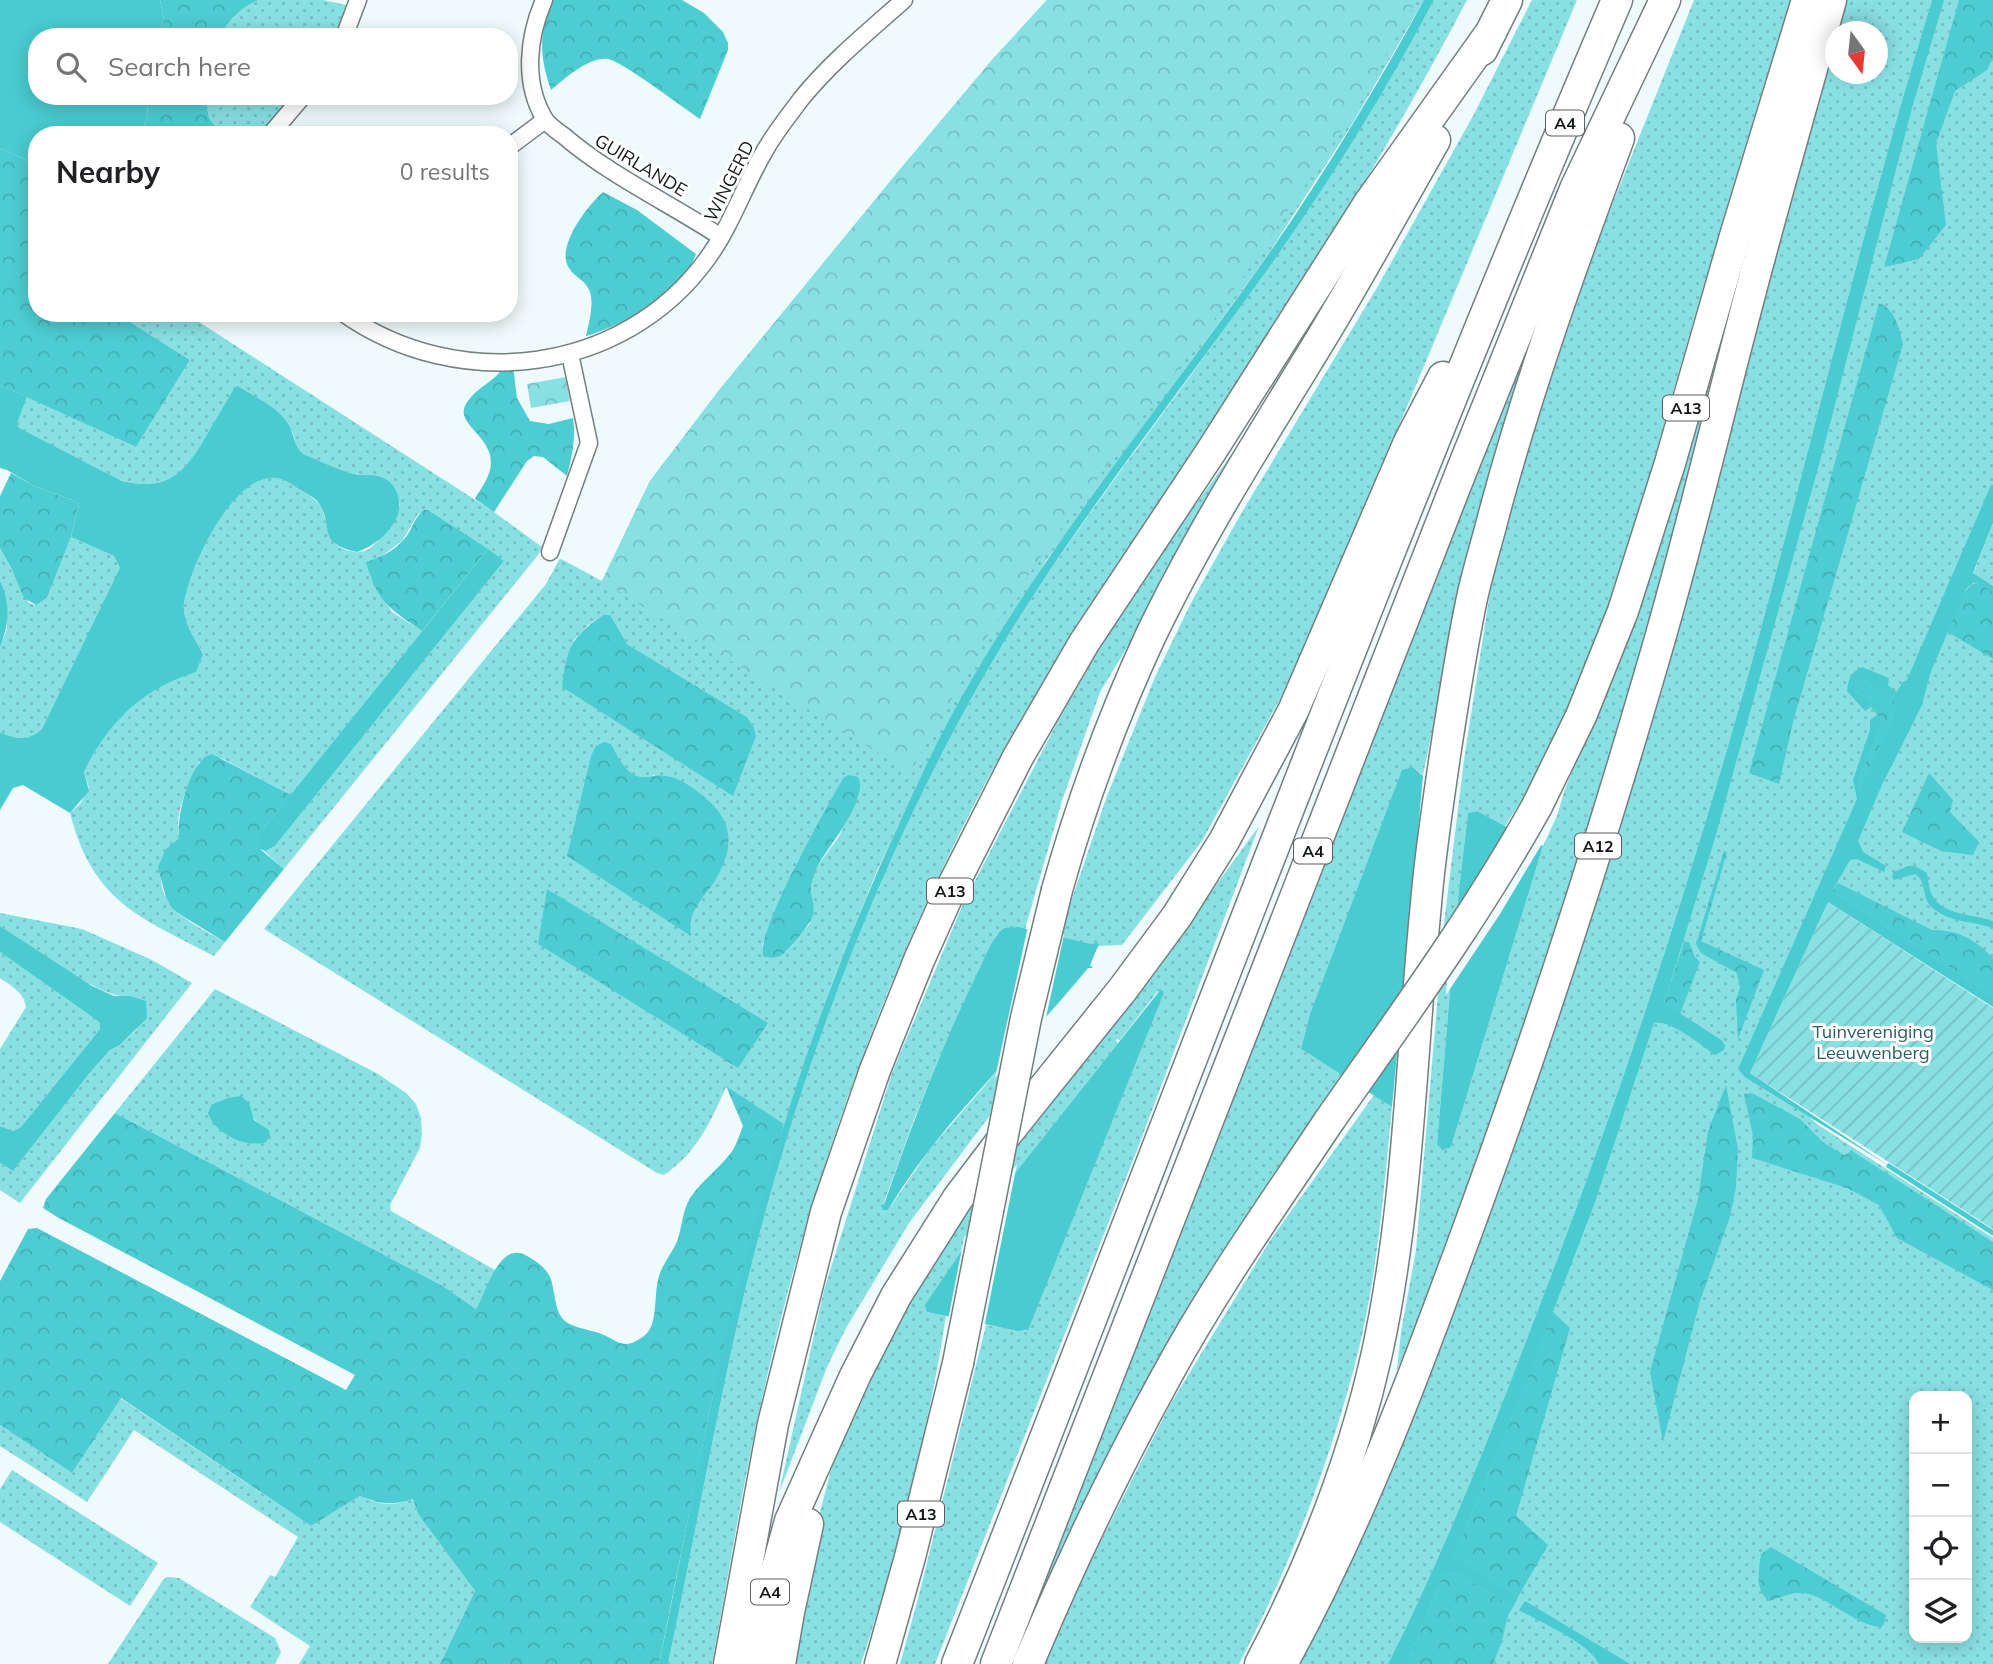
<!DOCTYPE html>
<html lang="en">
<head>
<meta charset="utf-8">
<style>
	:root { --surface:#fff; --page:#f6f6f6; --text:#202124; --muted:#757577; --line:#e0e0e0 }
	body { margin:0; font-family:Mulish,sans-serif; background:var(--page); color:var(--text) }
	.controls { position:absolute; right:21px; bottom:21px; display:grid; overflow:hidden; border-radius:14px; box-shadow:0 4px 18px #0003 }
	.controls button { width:63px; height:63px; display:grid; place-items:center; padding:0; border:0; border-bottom:2px solid var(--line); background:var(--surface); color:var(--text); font:35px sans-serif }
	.compass { position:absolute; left:1825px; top:21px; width:63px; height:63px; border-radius:50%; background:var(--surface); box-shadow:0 4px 18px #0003; rotate:165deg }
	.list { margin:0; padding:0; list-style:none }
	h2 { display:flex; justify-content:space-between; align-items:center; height:91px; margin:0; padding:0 28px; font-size:30px }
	h2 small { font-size:23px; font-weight:400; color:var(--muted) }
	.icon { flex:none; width:38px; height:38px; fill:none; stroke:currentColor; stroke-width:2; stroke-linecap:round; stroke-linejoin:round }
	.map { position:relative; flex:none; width:1993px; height:1664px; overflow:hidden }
	.search { position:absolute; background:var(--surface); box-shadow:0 4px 18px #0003; left:28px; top:28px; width:490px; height:77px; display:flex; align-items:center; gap:18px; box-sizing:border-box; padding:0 24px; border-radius:28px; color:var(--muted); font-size:26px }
	.panel { position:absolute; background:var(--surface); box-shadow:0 4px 18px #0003; left:28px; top:126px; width:490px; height:196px; border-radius:28px }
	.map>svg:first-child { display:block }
</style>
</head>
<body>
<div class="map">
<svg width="1993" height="1664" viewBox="0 0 1993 1664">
	<defs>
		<pattern id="grass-dots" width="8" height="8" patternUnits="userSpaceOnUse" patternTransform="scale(1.75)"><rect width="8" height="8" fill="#89e0e3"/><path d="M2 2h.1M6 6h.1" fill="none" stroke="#75bfc2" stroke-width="1.8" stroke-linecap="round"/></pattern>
		<pattern id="forest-crowns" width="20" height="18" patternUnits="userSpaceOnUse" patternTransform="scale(1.75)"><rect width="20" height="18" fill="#4dcdd2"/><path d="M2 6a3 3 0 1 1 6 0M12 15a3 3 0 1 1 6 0" fill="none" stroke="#42afb4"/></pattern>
		<pattern id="park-crowns" width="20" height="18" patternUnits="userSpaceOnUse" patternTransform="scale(1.75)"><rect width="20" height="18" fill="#89e0e3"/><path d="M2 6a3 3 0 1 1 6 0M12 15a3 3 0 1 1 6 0" fill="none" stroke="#75bfc2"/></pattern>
		<pattern id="garden-furrows" width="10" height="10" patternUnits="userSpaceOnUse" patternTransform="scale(1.75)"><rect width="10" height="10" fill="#89e0e3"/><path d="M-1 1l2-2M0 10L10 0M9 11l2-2" fill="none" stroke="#75bfc2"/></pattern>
	</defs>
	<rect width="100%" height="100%" fill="#eefafb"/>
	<g fill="url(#grass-dots)" fill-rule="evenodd">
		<path d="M259,0h64l23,5 7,-3 -16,35h-118c11,-18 22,-30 40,-37z"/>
		<path d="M1047,0h377l-73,126 -86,133 -219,302 -124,214 -46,98 -42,105 -50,146 -58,-37c-15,35 -30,66 -62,88l-7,-2 -393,-244 282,-345 13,-24 2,-1 41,22 48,-100 70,-92 182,-222 90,-107zM603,615l24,29 120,73 7,10 2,9 -183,-95 15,-16zM611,744c11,23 16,39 44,31l61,104c-15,18 -28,32 -26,56zM860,794l-22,44 -17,23 -8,15 -2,10 -1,37 -24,29 -24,-6 37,-87z"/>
		<path d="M1434,0h33c-87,167 -191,326 -294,483 -65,98 -132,196 -187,299 -102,193 -175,396 -222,608 -21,91 -35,183 -52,274h-44c26,-122 47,-244 75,-365 51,-212 130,-427 237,-616 72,-128 165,-242 249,-361 74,-103 145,-209 205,-322z"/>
		<path d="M1532,0h45l-237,567 -59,130 -79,144 -80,104 -25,1 -38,-9 48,-141 48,-119 37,-76 50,-89 136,-226 95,-170z"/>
		<path d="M1694,0h97c-41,128 -79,256 -116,385 -42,149 -83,311 -170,441l-28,-15 -9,2 -10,85 -21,245 14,4 92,-301 14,-30 8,-27 66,-156 76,-243 3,5 -55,212 -64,223 -88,259 -88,240 -18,41 4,-38 15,-82 28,-326 20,-164 27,-174 46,-172 63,-179z"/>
		<path d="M1844,0h88c-71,230 -125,465 -190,697 -59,209 -128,416 -206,618 -45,118 -91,236 -148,349h-91l152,-348zM1836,32h42v42h-42z"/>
		<path d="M1939,0h54v518l-28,53 28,18v412l-170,-109 -81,177 63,43 12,12 176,114v426h-597l191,-465 122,-370zM1914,1396h53v242h-53z"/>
		<path d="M205,96h87l-31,39h-40l-12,-17z"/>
		<path d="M116,313h69l309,199 48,35 -4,8 -254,314 -20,-18 11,-5 229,-285 -76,-51 -10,4 -16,27 -23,17 -9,18 22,36 30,19 -131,164 -70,-37 -22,4c-11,24 -25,50 -20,76 -14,11 -14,14 -17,32 -8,39 36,56 63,72l-11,14c-75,-39 -121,-54 -144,-143l10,-9 9,-16 -5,-16c24,-49 59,-84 112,-101l7,-18c-8,-14 -21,-31 -19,-49 5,-34 51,-140 96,-126 8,3 36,20 40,27 11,21 3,42 35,47 22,3 36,-32 45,-47 -7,-32 -19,-26 -45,-31 -17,-3 -36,-14 -52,-20l-5,-3 -6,-20 -54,-45 -3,2c-10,16 -19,32 -29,48 -21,36 -37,56 -84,45l-104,-53 -1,-4 10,-27 109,50 54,-87z"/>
		<path d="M1532,333h4l-60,186 -53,256 -10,-8 -104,250 -8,32 44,28 -28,35 -106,161 -96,167 -101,224h-5z"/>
		<path d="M1273,397l-111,193 -62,102 -38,109 -37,128 -21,-1 -9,9 -55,119 -25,61 -33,91 6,2 42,-61 95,-110 -34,75 -82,109 -63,105 -19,39 -48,126 45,-203 68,-217 71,-169 95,-183 73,-127z"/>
		<path d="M1993,523v63l-20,-12z"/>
		<path d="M71,537l43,19 6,12 -2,8 -76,153c-15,13 -26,10 -42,3v-85l7,-18v-26l-7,-22v-33l29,55 6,2 12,-7z"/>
		<path d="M1259,826l-122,324 -202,514h-35l19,-69 67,-270 40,6 138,-338 -6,-2 -38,49 -3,-1 -1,2 2,2 -107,135 -84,134 19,4c-18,118 -48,235 -85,348h-73c11,-64 25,-127 42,-190 10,-35 18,-69 34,-102l112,-178 41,-47 114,-145z"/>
		<path d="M0,913l82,16 70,31 40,23 -172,220 -20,-13v-27l13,8 75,-96 22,-25 10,-5 17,-16 -15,-33c-26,-1 -97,-54 -122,-70z"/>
		<path d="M0,952l88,62 12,9v6l-79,98 -8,4 -13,-5v-77l26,-42c-2,-15 -15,-21 -26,-29z"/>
		<path d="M215,989l163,85 28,19 10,11 5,14 1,16 -2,14 -30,57 1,6 104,59 -19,39 -33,-23 -328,-173zM228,1098l22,8c-1,13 10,18 19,24l-13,14c-14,-2 -35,-8 -41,-22 -2,-4 -2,-12 -3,-18z"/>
		<path d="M1374,1095l18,12c-8,80 -14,162 -33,241 -27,110 -68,216 -120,316h-195l34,-78 92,-181 101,-166z"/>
		<path d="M120,1398l191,128 49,-30c22,9 30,11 53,3l5,15 57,77 -35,73h-141l11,-18 -60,-39 20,-32 5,2 23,-40 -164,-107 -47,72 -87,-56v-21l72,48z"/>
		<path d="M12,1470l146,93 -28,43 -130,-84v-33z"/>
		<path d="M167,1577l12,1 96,60 6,14 -6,12h-167l55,-84z"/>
	</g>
	<g fill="url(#forest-crowns)">
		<path d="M160,0h99c-18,7 -29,19 -40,37h-64l9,-17z"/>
		<path d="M552,0h130l22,13 19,19 5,11v7l-28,69c-15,-10 -80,-59 -92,-60 -20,-2 -42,19 -57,31 -12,-36 -12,-55 1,-90z"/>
		<path d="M1959,0h34v58l-6,12 -32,21 -19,52 10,82 -27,34 -35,8z"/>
		<path d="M146,96h59l4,22 12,17h-81l8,-19z"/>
		<path d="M0,148l37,17v148h79l74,47 -54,87 -136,-62z"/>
		<path d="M603,192l34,18 59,44c-3,7 -7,17 -12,24 -20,26 -67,49 -98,58 3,-14 8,-30 4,-44 -4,-12 -15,-14 -21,-24 -14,-21 19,-63 34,-76z"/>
		<path d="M1879,303c17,7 20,25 24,41l-110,378 -14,62 -30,-11z"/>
		<path d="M512,358l5,40 13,23 19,3 24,-6c3,19 -1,39 -6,58l-24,-19 -9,-1 -7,5 -33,51 -19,-13c5,-9 12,-18 15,-29 8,-33 -37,-45 -24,-66 6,-11 18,-18 28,-26 7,-6 12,-14 18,-20z"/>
		<path d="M11,473l23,13 41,15 4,3 -8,33 -24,61 -11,7 -12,-7 -12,-28 -12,-22v-52z"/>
		<path d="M424,510h4l60,39 -66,82c-32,-22 -45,-29 -56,-69 16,-5 32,-13 42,-28 5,-8 7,-17 16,-24z"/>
		<path d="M1979,582l14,10v67l-45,-27c6,-15 13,-47 31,-50z"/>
		<path d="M603,615h7l17,29 120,73 7,10 2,9 -23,60 -171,-109c5,-39 8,-49 41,-72z"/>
		<path d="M1859,680h5l17,12 7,-7 9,7 -5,7 5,6 -36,85 -3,-9 25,-59 -12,-15 -3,-9 -13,-7 -1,-8z"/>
		<path d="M604,742l7,2c30,60 35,14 77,41 39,25 53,51 28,94 -12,20 -29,30 -25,57l-124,-80 24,-100 5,-10z"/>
		<path d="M212,754l79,41 -27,33 -4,21 24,20 -59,73 -41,-25 -11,-8 -7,-11 -8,-31 8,-18 13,-11c-3,-20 11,-80 33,-84z"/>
		<path d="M1929,773l24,27 -3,12 29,30 -6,13 -32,-4 -39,-19z"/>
		<path d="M849,775l9,2c11,22 -28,67 -38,85 -5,10 -10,21 -9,31 1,7 4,14 2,22 -2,8 -26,38 -33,41 -5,2 -10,2 -16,1 -12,-19 66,-156 80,-180z"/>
		<path d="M1724,851l3,1 -26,89 63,29 -26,69 -2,-39 4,-13 -3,-14 -36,-20 -5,-9z"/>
		<path d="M1838,883l94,47c27,0 42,9 61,28v38l-161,-105z"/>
		<path d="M547,889l221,134 -30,45 -200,-124z"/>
		<path d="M1684,942h5l5,14 6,6 -20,52 -16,-11z"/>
		<path d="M1726,1085l12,64 -2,38 -6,30 -30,84 -37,141 -13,-70 48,-173 10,-68z"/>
		<path d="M726,1086l58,38 -46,167 -28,117 -51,256h-219l35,-73 -57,-77 -5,-15c-21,7 -33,5 -53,-3l-49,30 -190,-128 -49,75 -72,-48v-144l28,-52 9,-1 309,162 9,-15 -298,-158 -14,-9 3,-9 69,-86 328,173 33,23c10,-17 24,-70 51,-53 9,5 19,12 23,21 5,12 4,31 12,41 9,11 31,11 44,18 16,8 20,13 38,0 15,-11 9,-41 15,-60 4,-13 14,-24 19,-37 4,-14 5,-29 12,-41 12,-18 31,-31 43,-48 4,-7 7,-17 10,-24z"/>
		<path d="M1752,1093l48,26 24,24 20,12 8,-4 141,91v48l-96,-52 -18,-33 -32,-17 -95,-30 1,-22 -9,-42z"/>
		<path d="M1552,1311l18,17 -54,188 32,29 -30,52 -64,-42 58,-137z"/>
		<path d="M1771,1547l115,68 -2,9 -3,3c-26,-1 -57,-34 -80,-34 -10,-1 -22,5 -32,8 -15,-11 -10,-31 -8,-47z"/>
		<path d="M1444,1572l15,2 54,33 -5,8 -6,26 -9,23h-86z"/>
	</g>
	<g fill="url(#park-crowns)">
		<path d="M1047,0h370l-58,105 -143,212 -167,228 -61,90 -78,138 -308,-192 48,-100 70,-92 182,-222 90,-107z"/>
		<path d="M566,377l4,24 -39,7 -4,-24z"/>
	</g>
	<path fill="url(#garden-furrows)" d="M1828,902l165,106v221l-243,-156z"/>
	<g fill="#4acbd0">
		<path d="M0,0h160l4,20 -9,17h-118v59h109l2,20 -8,19h-103v30l-37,-17z"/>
		<path d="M1424,0h10c-49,93 -106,184 -167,270 -97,136 -204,267 -287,413 -107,189 -186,404 -237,616 -28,121 -49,243 -75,365h-9c18,-85 33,-171 51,-256 43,-201 103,-398 189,-584 23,-51 47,-102 76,-150 85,-145 191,-275 288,-412 59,-84 112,-172 161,-262z"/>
		<path d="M1932,0h12l-32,108 -87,335 -110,395 -51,165 57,37 4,5 -1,5 -9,5c-13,-9 -45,-36 -61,-32l-60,182 -82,213 -58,137 64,42 -5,10 -54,-33 -15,-2 -37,92h-19c57,-113 103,-231 148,-349 78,-202 147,-409 206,-618 65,-232 119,-467 190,-697z"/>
		<path d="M0,385l27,12 -10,27 2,4 103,53c47,11 63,-9 84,-45 10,-16 19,-33 29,-49l3,-1c16,11 40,21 50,38 6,9 6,23 15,30 16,6 34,16 51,20 8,2 18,0 27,3 16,5 22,25 16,40 -8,17 -23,29 -40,35 -42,-9 -22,-26 -39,-50 -5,-6 -15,-10 -22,-15 -6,-4 -12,-8 -19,-9 -44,-7 -88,91 -93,126 -2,17 11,35 19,50l-7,18c-53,16 -88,51 -112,100l5,19 -19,22 -47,-28 -10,3 -13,22v-78c16,7 27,10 42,-3l78,-161 -6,-12 -43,-19 8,-33 -4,-3 -41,-15 -27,-16 -7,-2z"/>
		<path d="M1991,485h2v38l-20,50 20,13v6l-15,-10 -6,1 -6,6 -36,85 -8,31 -40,80 -24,56 5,11 23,14 -2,6 -27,-13 -7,1 -18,31 161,105v11l-165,-105 -78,171 139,93 -144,-89 -7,-8 119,-270 -4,-19 17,-50v-10l7,-5 6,7 -25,59 3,8 36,-84 -5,-6 11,-17 4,-2z"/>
		<path d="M488,549l16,12 -229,285 -10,5 -5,-2 -3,-11 7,-10z"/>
		<path d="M0,581c11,23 9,43 0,66z"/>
		<path d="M1862,667l27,11 -1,7 -7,7 -17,-12h-5l-4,2v9l13,7 3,9 -6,4 -18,-20c1,-12 4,-19 15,-24z"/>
		<path d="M1413,767l10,9 -31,331 -91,-58 8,-32 93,-247z"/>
		<path d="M1477,811l66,35 -92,301 -9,3 -5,-7 21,-245 10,-85z"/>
		<path d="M1908,866h7l12,7c1,7 2,16 5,22 10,21 43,19 61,26v7c-20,-7 -50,-6 -64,-24 -7,-10 -3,-23 -14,-30l-21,6 -2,-3 2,-5z"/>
		<path d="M0,926l92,60 22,10h16l16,5 1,17 -27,27 -10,5 -22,25 -75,96 -13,-8v-37l13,5 8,-4 79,-98v-6l-12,-9 -88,-62z"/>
		<path d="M1018,927l73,17 6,-1 2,1 -9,21 3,3h-5c-66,81 -146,152 -200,242h-5l-2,-5h2l2,-3c27,-78 56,-154 92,-228 8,-15 14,-36 27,-46z"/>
		<path d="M1161,989l3,4 -136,337 -10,1 -91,-19 -2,-7 86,-127z"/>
		<path d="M241,1096l8,7 5,17 15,10 1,6 -4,6c-20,7 -52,-9 -58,-29l4,-9 16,-6z"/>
		<path d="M1525,1601l105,63h-31c-11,-22 -58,-41 -80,-54z"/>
	</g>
	<g fill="#eefafb">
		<path d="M1509,824l34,18 -43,72 -54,81 6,-78z"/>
		<path d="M1028,926l36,9 -19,87 -50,56z"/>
		<path d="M1017,1164l-33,164 -36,-8 16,-82z"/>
	</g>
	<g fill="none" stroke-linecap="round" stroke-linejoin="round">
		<path stroke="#4acbd0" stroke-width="5" d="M1889,1166l104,67"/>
		<defs>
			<g id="street">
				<path d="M544,0c-16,37 -21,82 0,118 4,7 13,13 20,18 45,39 107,68 157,101"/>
				<path d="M344,37l14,-37"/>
				<path d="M270,135l33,-39"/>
				<path d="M509,147l36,-27"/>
				<path d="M343,313c114,81 280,62 364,-54 25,-34 38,-76 60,-112 10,-17 23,-33 34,-48 30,-37 68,-68 103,-99"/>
				<path d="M550,552l39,-109 -19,-89"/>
			</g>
			<g id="highway">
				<path d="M1482,50l25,-50"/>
				<path d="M1537,806l44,-90 42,-105 47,-148 65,-227 72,-236"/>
				<path d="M1057,890c24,-86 55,-171 93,-253 51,-107 116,-207 177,-308 37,-62 72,-126 108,-189"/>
				<path d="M729,1664l44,-240 53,-212 49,-142 44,-110 30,-67 69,-136 66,-114 128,-193 157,-247 122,-171"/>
				<path d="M754,1664l16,-71 20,-72 65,-145 41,-80 62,-98 47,-62 118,-147 54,-73 47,-75 69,-130 116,-269 34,-65"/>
				<path d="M780,1664l9,-52 19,-88"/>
				<path d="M880,1664l30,-107 48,-194"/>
				<path d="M957,1664c218,-555 425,-1116 660,-1664"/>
				<path d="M996,1664l465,-1192 114,-283 90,-189"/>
				<path d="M1028,1664c41,-98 87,-194 138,-287 48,-89 107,-172 163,-256"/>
				<path d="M1260,1664c51,-97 93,-203 117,-311 32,-147 34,-299 49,-449 4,-50 12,-100 19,-149 8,-52 16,-105 27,-157 6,-28 15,-56 22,-84 34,-127 79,-252 125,-376"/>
				<path d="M1282,1664c82,-149 141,-311 199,-471 62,-171 118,-345 169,-520 37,-124 66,-250 99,-375 26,-100 55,-199 82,-298"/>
			</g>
		</defs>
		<use href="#street" stroke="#737e7e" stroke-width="19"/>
		<use href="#highway" stroke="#737e7e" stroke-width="33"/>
		<use href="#street" stroke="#fff" stroke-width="16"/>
		<use href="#highway" stroke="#fff" stroke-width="30"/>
		<defs>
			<g id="highway-bridge">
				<path d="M1329,1121c72,-103 147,-205 208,-315"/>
				<path d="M958,1363l68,-345 31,-128"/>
			</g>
		</defs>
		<use href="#highway-bridge" stroke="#737e7e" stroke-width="33" stroke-linecap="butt"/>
		<use href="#highway-bridge" stroke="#fff" stroke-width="30"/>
	</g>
	<g text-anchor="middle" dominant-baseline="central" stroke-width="6" stroke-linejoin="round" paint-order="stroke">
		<g fill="#fff" stroke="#5a5d5d" stroke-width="2">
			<rect x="1546" y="110.5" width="38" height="25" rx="5"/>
			<rect x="1663" y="395.5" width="46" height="25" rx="5"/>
			<rect x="1575" y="833.5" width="46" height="25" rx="5"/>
			<rect x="1294" y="838.5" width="38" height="25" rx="5"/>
			<rect x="927" y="878.5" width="46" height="25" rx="5"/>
			<rect x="898" y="1501.5" width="46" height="25" rx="5"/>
			<rect x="751" y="1579.5" width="38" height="25" rx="5"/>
		</g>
		<g font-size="16" font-weight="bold" fill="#131718">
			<text x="1565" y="123">A4</text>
			<text x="1686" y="408">A13</text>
			<text x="1598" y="846">A12</text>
			<text x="1313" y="851">A4</text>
			<text x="950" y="891">A13</text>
			<text x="921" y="1514">A13</text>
			<text x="770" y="1592">A4</text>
		</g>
		<g font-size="18" fill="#131718" stroke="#fff">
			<text transform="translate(641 165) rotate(31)">GUIRLANDE</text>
			<text transform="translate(729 181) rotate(-63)">WINGERD</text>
		</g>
		<g font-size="18" fill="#2a5f61" stroke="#fff">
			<text x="1873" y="1031">Tuinvereniging<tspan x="1873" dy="21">Leeuwenberg</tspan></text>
		</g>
	</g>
</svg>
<div class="controls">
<button>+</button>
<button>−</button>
<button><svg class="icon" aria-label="locate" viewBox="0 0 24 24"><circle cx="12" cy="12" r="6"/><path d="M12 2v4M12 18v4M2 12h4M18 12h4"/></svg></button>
<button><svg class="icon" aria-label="layers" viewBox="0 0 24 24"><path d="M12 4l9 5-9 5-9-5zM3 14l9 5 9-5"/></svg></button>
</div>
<svg class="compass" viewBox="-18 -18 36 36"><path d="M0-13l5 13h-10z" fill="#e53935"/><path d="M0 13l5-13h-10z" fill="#757577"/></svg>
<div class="search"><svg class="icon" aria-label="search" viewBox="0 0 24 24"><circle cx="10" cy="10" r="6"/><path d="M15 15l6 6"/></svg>Search here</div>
<section class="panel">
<h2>Nearby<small>0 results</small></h2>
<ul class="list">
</ul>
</section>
</div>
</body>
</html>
